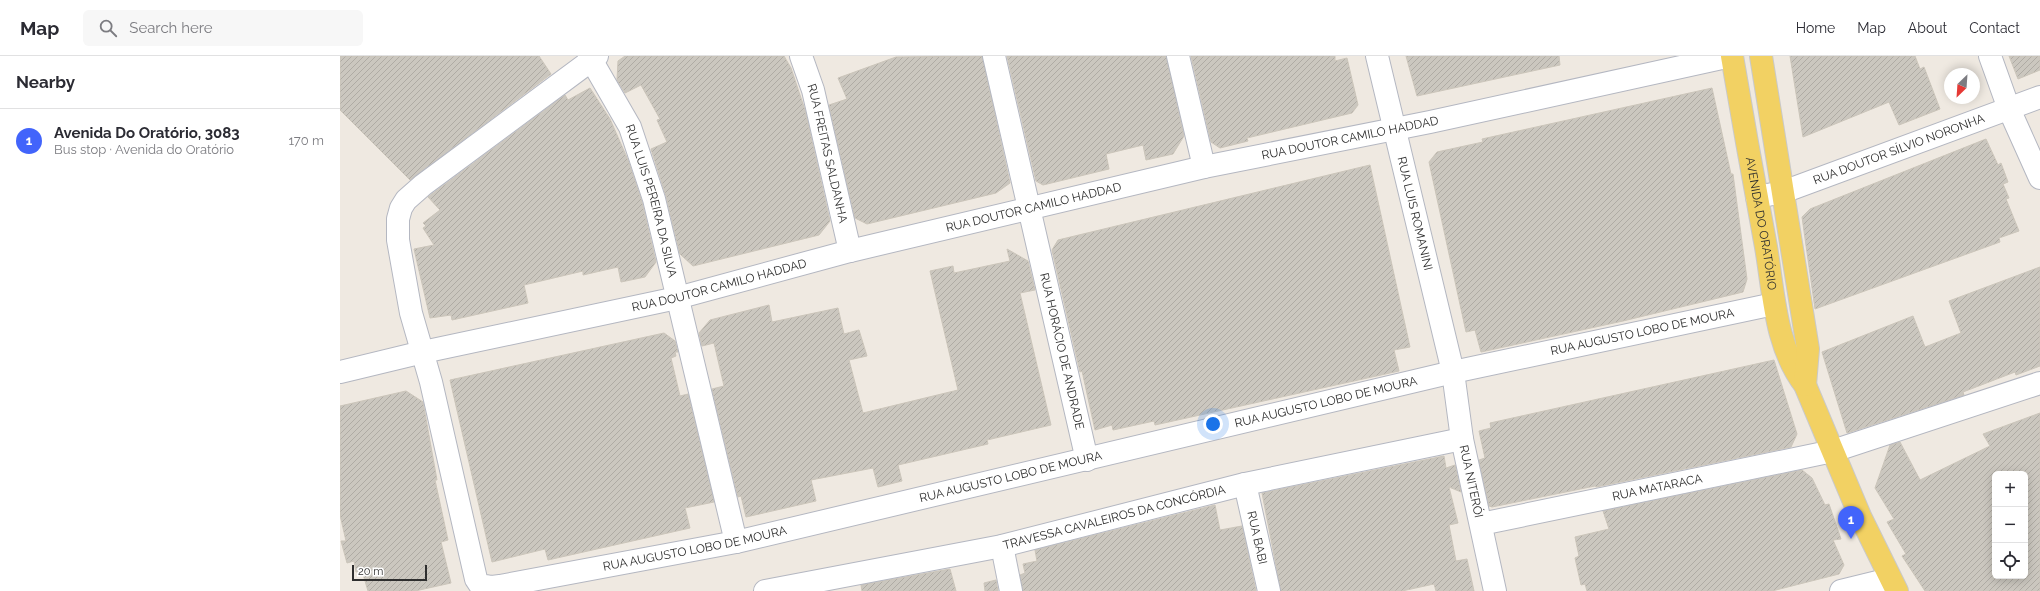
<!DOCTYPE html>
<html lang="en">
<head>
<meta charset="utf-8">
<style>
	:root { --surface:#fff; --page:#f7f7f7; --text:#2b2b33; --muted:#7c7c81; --line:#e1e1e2; --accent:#4264fb }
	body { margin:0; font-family:Raleway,sans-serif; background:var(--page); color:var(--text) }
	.controls { position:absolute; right:12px; bottom:12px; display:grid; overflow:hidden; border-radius:6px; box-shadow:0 2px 10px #0003 }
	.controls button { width:36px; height:36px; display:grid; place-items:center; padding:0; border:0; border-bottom:1px solid var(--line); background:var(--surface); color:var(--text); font:20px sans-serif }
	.compass { position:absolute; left:1604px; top:12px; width:36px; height:36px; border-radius:50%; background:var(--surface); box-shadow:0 2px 10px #0003; rotate:205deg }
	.scale { position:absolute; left:12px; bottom:10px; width:75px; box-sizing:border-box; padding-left:4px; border:2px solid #2e2e2e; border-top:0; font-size:11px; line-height:14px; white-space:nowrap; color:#2e2e2e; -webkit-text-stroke:3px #fff; paint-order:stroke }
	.you { position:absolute; left:873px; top:368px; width:14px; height:14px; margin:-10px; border:3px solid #fff; border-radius:50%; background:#1a73e8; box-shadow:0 0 0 6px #1a73e833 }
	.badge { display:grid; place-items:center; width:26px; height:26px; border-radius:50%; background:var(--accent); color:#fff; font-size:13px; font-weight:700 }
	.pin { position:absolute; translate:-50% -33px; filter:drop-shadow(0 1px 2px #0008) }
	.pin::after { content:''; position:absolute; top:21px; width:14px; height:12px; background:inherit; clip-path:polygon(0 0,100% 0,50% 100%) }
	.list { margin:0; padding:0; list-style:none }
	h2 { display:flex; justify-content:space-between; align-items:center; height:52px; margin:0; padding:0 16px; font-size:17px }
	h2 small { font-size:13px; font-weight:400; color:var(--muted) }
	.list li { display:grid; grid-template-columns:26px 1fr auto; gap:12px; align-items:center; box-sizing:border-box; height:64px; padding:0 16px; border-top:1px solid var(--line) }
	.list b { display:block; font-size:15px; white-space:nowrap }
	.list p { margin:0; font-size:13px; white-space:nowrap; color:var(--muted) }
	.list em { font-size:13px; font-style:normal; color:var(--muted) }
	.icon { flex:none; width:22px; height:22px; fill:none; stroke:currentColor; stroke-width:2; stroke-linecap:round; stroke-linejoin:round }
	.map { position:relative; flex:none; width:1700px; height:535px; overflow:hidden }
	header { display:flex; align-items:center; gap:24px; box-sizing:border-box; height:56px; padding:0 20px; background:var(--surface); border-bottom:1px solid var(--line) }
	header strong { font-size:19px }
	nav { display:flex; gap:22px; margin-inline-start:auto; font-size:14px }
	.search { width:280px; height:36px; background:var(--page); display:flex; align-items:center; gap:10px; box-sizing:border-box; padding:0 14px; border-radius:6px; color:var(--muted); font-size:15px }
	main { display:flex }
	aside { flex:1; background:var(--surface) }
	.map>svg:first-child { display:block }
</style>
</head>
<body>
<header>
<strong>Map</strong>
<div class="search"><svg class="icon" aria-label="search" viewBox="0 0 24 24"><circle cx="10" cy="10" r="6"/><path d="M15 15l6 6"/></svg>Search here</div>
<nav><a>Home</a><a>Map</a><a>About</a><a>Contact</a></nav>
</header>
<main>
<aside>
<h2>Nearby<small></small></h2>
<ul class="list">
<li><span class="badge">1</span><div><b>Avenida Do Oratório, 3083</b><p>Bus stop · Avenida do Oratório</p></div><em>170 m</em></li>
</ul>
</aside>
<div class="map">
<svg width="1700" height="535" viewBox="0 0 1700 535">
	<defs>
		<pattern id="building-hatch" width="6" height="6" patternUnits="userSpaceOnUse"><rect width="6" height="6" fill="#cbc7bf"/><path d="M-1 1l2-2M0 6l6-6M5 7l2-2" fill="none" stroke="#afaba4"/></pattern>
	</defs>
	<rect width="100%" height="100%" fill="#efe9e1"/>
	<g fill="url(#building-hatch)" stroke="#cbc5ba" fill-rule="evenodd">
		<path d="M0,0h199l12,18 -141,106 -70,-70z"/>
		<path d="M285,0h159l7,12 14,42 25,111 -11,14 -126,31 -13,-12 -14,-58 -15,-47 16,-7 -10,-22 3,-1 -19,-34 -16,8 -8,-13 1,-19z"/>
		<path d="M642,0l28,127 -14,10 -129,31 -12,-6 -26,-113 18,-6 -9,-21 58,-21z"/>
		<path d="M667,0h159l18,80 -11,18 -27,6 -3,-15 -37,9 3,15 -66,16 -7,-4z"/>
		<path d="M851,0h144v5l12,-3 11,47 -6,8 -105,25 1,3 -28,7 -9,-6z"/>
		<path d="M1066,0h153l1,9 -143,31z"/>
		<path d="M1450,0h125l5,13 4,-2 16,42 -41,16 -10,-23 -86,35z"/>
		<path d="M1669,0h31v14l-22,9z"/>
		<path d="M250,32l20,31 18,41 14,42 14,60 -11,15 -24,5 -3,-15 -35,8v-4l-59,14 4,18 -76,17 -1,-5 -21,3 -16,-69 20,-4 -11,-17 3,-2 -3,-3 17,-13 -12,-13 137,-102 3,5z"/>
		<path d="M1372,32l19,86h2l14,105 -4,13 -120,29 -142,31 -6,-22 -9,2 -37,-170 8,-10 46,-10 -1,-3z"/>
		<path d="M1646,83l12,26 3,-2 7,19 -5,2 6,14 -3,1 13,32 -20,7 1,4 -185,67 -13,-92 8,-8z"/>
		<path d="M1030,109l40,182 -16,3 5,21 -244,54 -1,-4 -41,9 -1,-5 -17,5 -13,-59 -2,1 -28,-122 6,-10z"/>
		<path d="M667,193l21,12 7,29 -15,3 31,132 -64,15 1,4 -90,21 4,16 -24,6 -5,-19 -62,12 5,21 -70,16 -5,-21 -3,1 -26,-108 12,-3 -10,-43 -12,3 -3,-13 11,-13 59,-15 3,17 66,-14 6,26 15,-4 8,26 -18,4 14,53 95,-23 -28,-119 23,-5 1,7 56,-12z"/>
		<path d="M1700,211v99l-24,9 -1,-3 -52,20 1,3 -117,38 -25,-81 91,-36 12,31 36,-14 -12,-32z"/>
		<path d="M324,277l11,8 3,11h-3l1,4 -5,2 9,38 8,-2 26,108 -29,6 5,20 -142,32 -3,-11 -53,13 -42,-182z"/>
		<path d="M1434,304l23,74 -6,13 -195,40 -1,-1 -103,21 -3,-1 -10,-46 6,-2 -6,-27 12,-3 -1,-5z"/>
		<path d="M66,335l17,11 14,78h-2l13,60 -7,2 10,41 -36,8h-47l-6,-20 -6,1 -2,-11 -7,2 -6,-22h5l-6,-26v-109z"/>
		<path d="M1700,357v178h-115l-23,-35 4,-2 -19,-32 7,-3 -19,-31 15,-43 10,-3 20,38 70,-34 -7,-12zM1655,418h30v102h-30z"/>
		<path d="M1104,400l2,12 9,-3 6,27 -12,-5 9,36 -9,2 7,36 11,-2 7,32h-38l-2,-7 -32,7h-121l-19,-98z"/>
		<path d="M1462,414l10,8 13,27 4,-1 12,35 -8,1 11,25 -5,9 -67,17h-185l-2,-7 -4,1 -6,-27 4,-2 -4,-19 34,-8 -6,-18z"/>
		<path d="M875,449l5,25 22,-4 14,65h-233l-3,-16 5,-2 -2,-9 14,-3 -2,-11z"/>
		<path d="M610,513l6,22h-94l-1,-6z"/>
		<path d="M656,524l2,11h-13l-1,-8z"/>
	</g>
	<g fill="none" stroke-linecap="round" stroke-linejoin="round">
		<defs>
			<g id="minor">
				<path id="s1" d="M249,0l41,71 24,72 82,343"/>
				<path id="s2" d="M257,0l-174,129 -17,15 -5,8 -3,11v21l13,73 20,69 45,197 4,6 12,2 8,-1 236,-44 717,-170 321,-68"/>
				<path id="s3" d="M461,0l12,34 37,161"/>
				<path id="s4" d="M654,0l93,404"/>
				<path d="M838,0l26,111"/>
				<path id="s5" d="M1037,0l76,316 9,67 33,152"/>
				<path d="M1650,0l19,53 31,69"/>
				<path id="s6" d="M1417,141l26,-5 257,-95"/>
				<path id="s7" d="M0,316l83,-20 254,-54 173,-47 354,-84 226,-45 301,-66"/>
				<path id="s8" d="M905,428l24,107"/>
				<path id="s9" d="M1141,468l352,-73 207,-68"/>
				<path d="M662,490l9,45"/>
				<path id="s10" d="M425,535l237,-45 243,-62 217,-45"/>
				<path d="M1501,535l49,-12"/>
			</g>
			<g id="major">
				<path id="s11" d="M1392,0c11,64 22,127 34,191 8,47 9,99 39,138l55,131 37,75"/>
				<path d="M1421,0l47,293 -3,36"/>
			</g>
		</defs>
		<use href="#minor" stroke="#b4b7c1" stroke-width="24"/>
		<use href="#major" stroke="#c9c9c9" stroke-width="24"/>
		<use href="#minor" stroke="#fff" stroke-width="22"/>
		<use href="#major" stroke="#f2d163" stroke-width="22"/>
	</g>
	<g text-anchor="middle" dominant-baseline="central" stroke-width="3" stroke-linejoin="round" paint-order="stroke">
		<g font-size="12" fill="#2e2e2e" stroke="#fff">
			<text stroke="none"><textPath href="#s7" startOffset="1037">RUA DOUTOR CAMILO HADDAD</textPath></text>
			<text stroke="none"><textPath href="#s6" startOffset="150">RUA DOUTOR SÍLVIO NORONHA</textPath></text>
			<text stroke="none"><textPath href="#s3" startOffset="101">RUA FREITAS SALDANHA</textPath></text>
			<text stroke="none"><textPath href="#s1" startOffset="159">RUA LUIS PEREIRA DA SILVA</textPath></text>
			<text stroke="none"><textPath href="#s7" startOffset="713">RUA DOUTOR CAMILO HADDAD</textPath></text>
			<text stroke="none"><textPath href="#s5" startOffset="162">RUA LUIS ROMANINI</textPath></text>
			<text stroke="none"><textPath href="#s11" startOffset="170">AVENIDA DO ORATÓRIO</textPath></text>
			<text stroke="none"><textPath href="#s7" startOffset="389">RUA DOUTOR CAMILO HADDAD</textPath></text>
			<text stroke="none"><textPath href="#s2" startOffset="1827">RUA AUGUSTO LOBO DE MOURA</textPath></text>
			<text stroke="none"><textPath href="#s4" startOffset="303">RUA HORÁCIO DE ANDRADE</textPath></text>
			<text stroke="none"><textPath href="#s2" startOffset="1503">RUA AUGUSTO LOBO DE MOURA</textPath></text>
			<text stroke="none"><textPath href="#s2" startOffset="1179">RUA AUGUSTO LOBO DE MOURA</textPath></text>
			<text stroke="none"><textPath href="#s5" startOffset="436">RUA NITERÓI</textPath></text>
			<text stroke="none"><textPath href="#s9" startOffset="180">RUA MATARACA</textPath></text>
			<text stroke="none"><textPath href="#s10" startOffset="357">TRAVESSA CAVALEIROS DA CONCÓRDIA</textPath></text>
			<text stroke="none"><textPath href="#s8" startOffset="55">RUA BABI</textPath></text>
			<text stroke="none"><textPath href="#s2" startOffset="855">RUA AUGUSTO LOBO DE MOURA</textPath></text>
		</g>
	</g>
</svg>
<div class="controls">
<button>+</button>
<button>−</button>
<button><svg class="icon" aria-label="locate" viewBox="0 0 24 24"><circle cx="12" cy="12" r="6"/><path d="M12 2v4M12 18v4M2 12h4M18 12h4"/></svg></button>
</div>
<svg class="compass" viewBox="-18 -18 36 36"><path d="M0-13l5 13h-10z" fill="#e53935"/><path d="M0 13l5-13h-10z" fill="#7c7c81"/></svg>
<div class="scale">20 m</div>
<div class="you"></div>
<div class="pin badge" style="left:1511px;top:483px">1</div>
</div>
</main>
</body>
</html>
